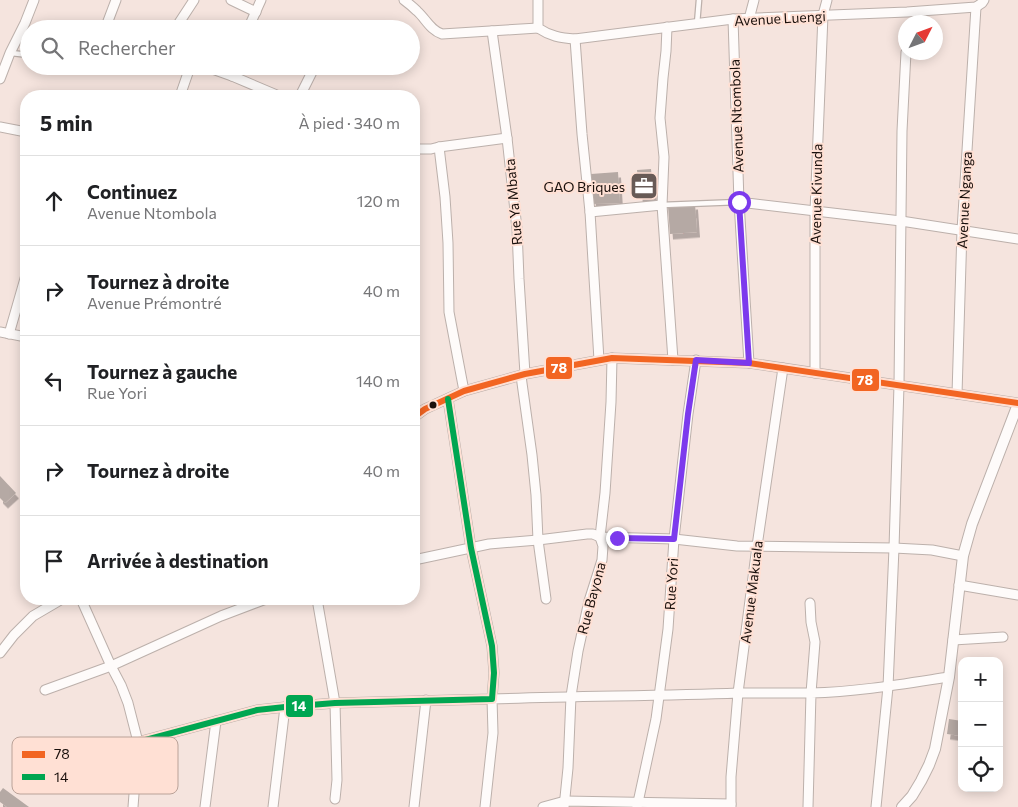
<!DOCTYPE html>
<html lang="fr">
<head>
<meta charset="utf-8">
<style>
	:root { --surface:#fff; --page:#f2f2f2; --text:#202124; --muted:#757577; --line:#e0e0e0 }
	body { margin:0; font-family:Commissioner,sans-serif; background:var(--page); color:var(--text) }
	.controls { position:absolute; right:15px; bottom:15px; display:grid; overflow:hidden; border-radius:10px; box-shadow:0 2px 12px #0003 }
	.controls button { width:45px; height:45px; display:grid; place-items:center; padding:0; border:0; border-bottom:1px solid var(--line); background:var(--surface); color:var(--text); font:25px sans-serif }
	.compass { position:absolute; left:898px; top:15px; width:45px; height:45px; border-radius:50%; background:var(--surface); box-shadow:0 2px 12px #0003; rotate:48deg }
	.stop { position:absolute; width:15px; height:15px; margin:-11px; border:4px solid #7c3aed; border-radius:50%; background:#fff }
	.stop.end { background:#7c3aed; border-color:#fff; box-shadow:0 1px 5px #0008 }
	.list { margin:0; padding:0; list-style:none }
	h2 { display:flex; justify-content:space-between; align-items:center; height:65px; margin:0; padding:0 20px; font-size:21px }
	h2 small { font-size:16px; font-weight:400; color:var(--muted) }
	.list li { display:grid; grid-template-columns:32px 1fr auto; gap:15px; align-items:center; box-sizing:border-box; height:90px; padding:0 20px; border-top:1px solid var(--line) }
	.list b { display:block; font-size:19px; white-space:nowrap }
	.list p { margin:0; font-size:16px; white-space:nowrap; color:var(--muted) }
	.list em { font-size:16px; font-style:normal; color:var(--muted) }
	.icon { flex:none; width:28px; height:28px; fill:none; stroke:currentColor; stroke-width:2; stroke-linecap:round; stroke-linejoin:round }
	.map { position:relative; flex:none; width:1018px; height:807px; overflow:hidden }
	.search { position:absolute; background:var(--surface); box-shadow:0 2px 12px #0003; left:20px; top:20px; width:400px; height:55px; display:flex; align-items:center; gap:12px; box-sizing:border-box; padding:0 18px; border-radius:28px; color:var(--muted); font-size:19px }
	.panel { position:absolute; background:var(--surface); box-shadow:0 2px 12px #0003; left:20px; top:90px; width:400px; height:515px; border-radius:20px }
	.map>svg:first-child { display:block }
</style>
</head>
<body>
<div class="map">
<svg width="1018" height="807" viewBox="0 0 1018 807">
	<defs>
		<filter id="shadow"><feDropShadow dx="3" dy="5.5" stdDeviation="0" flood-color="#0004"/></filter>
	</defs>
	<rect width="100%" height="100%" fill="#f5e4de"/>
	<g fill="#b5a9a4" filter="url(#shadow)">
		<path d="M651,169l3,28 -14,2 -3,-29z"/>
		<path d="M618,172l2,31 -27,1 -2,-30z"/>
		<path d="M695,204l2,28 -27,2 -2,-28z"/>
		<path d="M0,476l16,17 -11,10 -5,-5z"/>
		<path d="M949,719l13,2v15l-15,-2z"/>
		<path d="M3,788l26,19h-22l-7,-5v-10z"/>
	</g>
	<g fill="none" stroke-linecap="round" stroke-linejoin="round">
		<defs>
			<g id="service">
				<path d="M697,24l2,-24"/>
				<path d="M11,53l18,2"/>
				<path d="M662,205l77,-3"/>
			</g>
			<g id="minor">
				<path d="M231,0l25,12"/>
				<path d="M404,0c4,3 9,7 13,11 9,8 13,19 25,23l96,-6"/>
				<path d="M538,0v28c12,8 22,10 37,11l158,-20 174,-7 69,-5 6,-4 2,-3"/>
				<path d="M733,19l6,183 10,161"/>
				<path d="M749,19l5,-19"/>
				<path d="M667,27l-1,24 -3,27 -3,40 4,39 -2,48 11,155"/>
				<path d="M105,29l11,-29"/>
				<path d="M175,29l19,-29"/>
				<path d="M248,29l13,-29"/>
				<path d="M492,31l15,107 10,91 2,50 6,95"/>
				<path d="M575,39l7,95 8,78 9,148"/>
				<path d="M204,66l28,10"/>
				<path d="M236,66l-4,10 47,20"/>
				<path d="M0,79l10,-26 15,-30 9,-23"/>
				<path d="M180,96l9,-26 3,-4"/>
				<path d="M300,96l15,-30"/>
				<path d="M0,127l26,5"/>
				<path d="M439,147l6,50 3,46 1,69 15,79"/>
				<path d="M414,149h17l8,-2 68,-9"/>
				<path d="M739,202l162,19 117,18"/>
				<path d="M590,212l72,-7"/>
				<path d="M0,332l26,5"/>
				<path d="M9,334l17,-59"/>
				<path d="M783,368l-26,178 -19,147h73l4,-51 -4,-20 -1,-19"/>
				<path d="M815,373v-162l8,-196 4,-15"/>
				<path d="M521,376l11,79 4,40 2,45 8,59"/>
				<path d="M957,394l5,-164 14,-223"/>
				<path d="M414,417l11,-8 39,-18 61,-17 87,-16 137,5 269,40"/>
				<path d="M414,560l75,-16 49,-4 49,-6h6l7,3 74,2 63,7 157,2 38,2 31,6"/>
				<path d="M959,585l59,10"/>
				<path d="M81,599l30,67 10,19 7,18 10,39 -5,65"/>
				<path d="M317,599l18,104 2,77 -2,19"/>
				<path d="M953,640l50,-3"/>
				<path d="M0,653l14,-18 19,-19 29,-17"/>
				<path d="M45,690l66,-24 110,-50 45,-17"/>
				<path d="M138,742l119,-32 28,-3 50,-4 157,-4 2,-26 -2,-27 -21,-98 -23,-149"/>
				<path d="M205,807l11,-86"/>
				<path d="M273,807l12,-100"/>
				<path d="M414,807l12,-107"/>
				<path d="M485,807l8,-74 -1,-34c82,-3 164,-3 246,-6l-7,84v30"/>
				<path d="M543,807l22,-6 166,3"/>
				<path d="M564,807l4,-39 3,-72 7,-45 11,-50 13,-41 1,-14 -3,-9 5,-44 6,-91 1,-44"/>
				<path d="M637,807l19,-88 12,-90 6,-90 14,-125 8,-54"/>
				<path d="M808,807l3,-114c46,-1 92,-9 138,-16"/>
				<path d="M876,807l12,-120 6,-139 5,-163 3,-254 4,-79"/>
			</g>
			<path id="tertiary" d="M902,807l10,-11 9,-15 8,-16 6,-16 14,-72 14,-121 9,-32 46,-120"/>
		</defs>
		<use href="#service" stroke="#bcb0ab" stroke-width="7"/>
		<use href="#minor" stroke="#bcb0ab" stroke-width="11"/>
		<use href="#tertiary" stroke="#bcb0ab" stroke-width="12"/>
		<use href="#service" stroke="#fefbfa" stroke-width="4.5"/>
		<use href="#minor" stroke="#fefbfa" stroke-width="9"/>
		<use href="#tertiary" stroke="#fefbfa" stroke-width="10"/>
		<defs>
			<path id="bus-1" d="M414,417l11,-8 39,-18 61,-17 87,-16 137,5 269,40"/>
			<path id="bus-2" d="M138,742l119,-32 28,-3 50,-4 157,-4 2,-26 -2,-27 -21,-98 -23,-149"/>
		</defs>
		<use href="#bus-1" stroke="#ffe0d4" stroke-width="10"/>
		<use href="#bus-2" stroke="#ffe0d4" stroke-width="10"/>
		<use href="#bus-1" stroke="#f26522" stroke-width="6"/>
		<use href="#bus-2" stroke="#00a651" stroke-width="6"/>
	</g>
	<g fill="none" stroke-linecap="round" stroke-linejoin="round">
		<path stroke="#7c3aed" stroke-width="6" d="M617,538l57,1 14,-125 8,-54 53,3 -10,-161"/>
	</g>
	<defs>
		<symbol id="office-square" viewBox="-11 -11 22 22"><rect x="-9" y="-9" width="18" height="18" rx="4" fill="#675a56" stroke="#ffe0d4"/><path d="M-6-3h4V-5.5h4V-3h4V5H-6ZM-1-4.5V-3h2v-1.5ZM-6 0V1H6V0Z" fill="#fff"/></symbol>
	</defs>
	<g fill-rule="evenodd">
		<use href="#office-square" x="628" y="170" width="32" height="32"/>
	</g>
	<circle fill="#1a100c" stroke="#ffe0d4" stroke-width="2" cx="433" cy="405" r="4.5"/>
	<g text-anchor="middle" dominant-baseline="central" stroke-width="4" stroke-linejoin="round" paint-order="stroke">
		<g font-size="14" fill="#1a100c" stroke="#ffe0d4">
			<text transform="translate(780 18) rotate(-3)">Avenue Luengi</text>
			<text transform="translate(736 116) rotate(-92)">Avenue Ntombola</text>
			<text transform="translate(816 194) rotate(-89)">Avenue Kivunda</text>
			<text transform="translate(964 200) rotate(-87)">Avenue Nganga</text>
			<text transform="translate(513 202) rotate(-95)">Rue Ya Mbata</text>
			<text transform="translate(671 584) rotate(-86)">Rue Yori</text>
			<text transform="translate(751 592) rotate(-83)">Avenue Makuala</text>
			<text transform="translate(591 598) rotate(-75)">Rue Bayona</text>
		</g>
		<g font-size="14" fill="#1a100c" stroke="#ffe0d4" text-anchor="end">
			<text x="625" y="186">GAO Briques</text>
		</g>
	</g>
	<rect x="12" y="737" width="166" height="57" rx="8" fill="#ffe0d4" stroke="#baa298" stroke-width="1"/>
	<rect x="22" y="751" width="23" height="7" fill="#f26522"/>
	<rect x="22" y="774" width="23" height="6" fill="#00a651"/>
	<g font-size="14" fill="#1a100c">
		<text x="54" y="759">78</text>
		<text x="54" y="782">14</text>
	</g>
	<g stroke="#ffe0d4" stroke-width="2">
		<rect x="545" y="356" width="28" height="24" rx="5" fill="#f26522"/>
		<rect x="851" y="368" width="29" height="24" rx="5" fill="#f26522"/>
		<rect x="285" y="694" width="29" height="24" rx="5" fill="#00a651"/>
	</g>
	<g font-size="14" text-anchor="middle" font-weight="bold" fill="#fff">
		<text x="559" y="373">78</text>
		<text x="865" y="385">78</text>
		<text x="299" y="711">14</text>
	</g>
</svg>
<div class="controls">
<button>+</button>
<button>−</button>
<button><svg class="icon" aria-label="locate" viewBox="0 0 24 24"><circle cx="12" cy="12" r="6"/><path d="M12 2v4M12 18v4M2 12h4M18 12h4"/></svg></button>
</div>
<svg class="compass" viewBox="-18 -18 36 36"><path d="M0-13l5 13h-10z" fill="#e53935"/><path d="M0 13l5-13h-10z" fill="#757577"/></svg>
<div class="stop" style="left:739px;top:202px"></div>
<div class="stop end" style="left:617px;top:538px"></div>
<div class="search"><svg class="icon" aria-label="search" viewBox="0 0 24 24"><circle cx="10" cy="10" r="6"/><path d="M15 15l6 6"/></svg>Rechercher</div>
<section class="panel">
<h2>5 min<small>À pied · 340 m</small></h2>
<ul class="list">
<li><svg class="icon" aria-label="ahead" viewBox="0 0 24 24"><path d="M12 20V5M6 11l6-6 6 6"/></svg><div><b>Continuez</b><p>Avenue Ntombola</p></div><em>120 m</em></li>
<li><svg class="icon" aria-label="right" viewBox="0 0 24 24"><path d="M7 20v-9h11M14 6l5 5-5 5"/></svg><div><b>Tournez à droite</b><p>Avenue Prémontré</p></div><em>40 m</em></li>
<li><svg class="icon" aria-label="left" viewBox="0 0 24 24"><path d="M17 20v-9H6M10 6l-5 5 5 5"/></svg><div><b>Tournez à gauche</b><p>Rue Yori</p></div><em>140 m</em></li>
<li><svg class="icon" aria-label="right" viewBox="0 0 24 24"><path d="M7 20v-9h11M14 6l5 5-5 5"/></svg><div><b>Tournez à droite</b></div><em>40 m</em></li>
<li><svg class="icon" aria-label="arrive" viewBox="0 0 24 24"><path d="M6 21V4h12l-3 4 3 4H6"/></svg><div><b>Arrivée à destination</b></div></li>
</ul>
</section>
</div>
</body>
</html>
